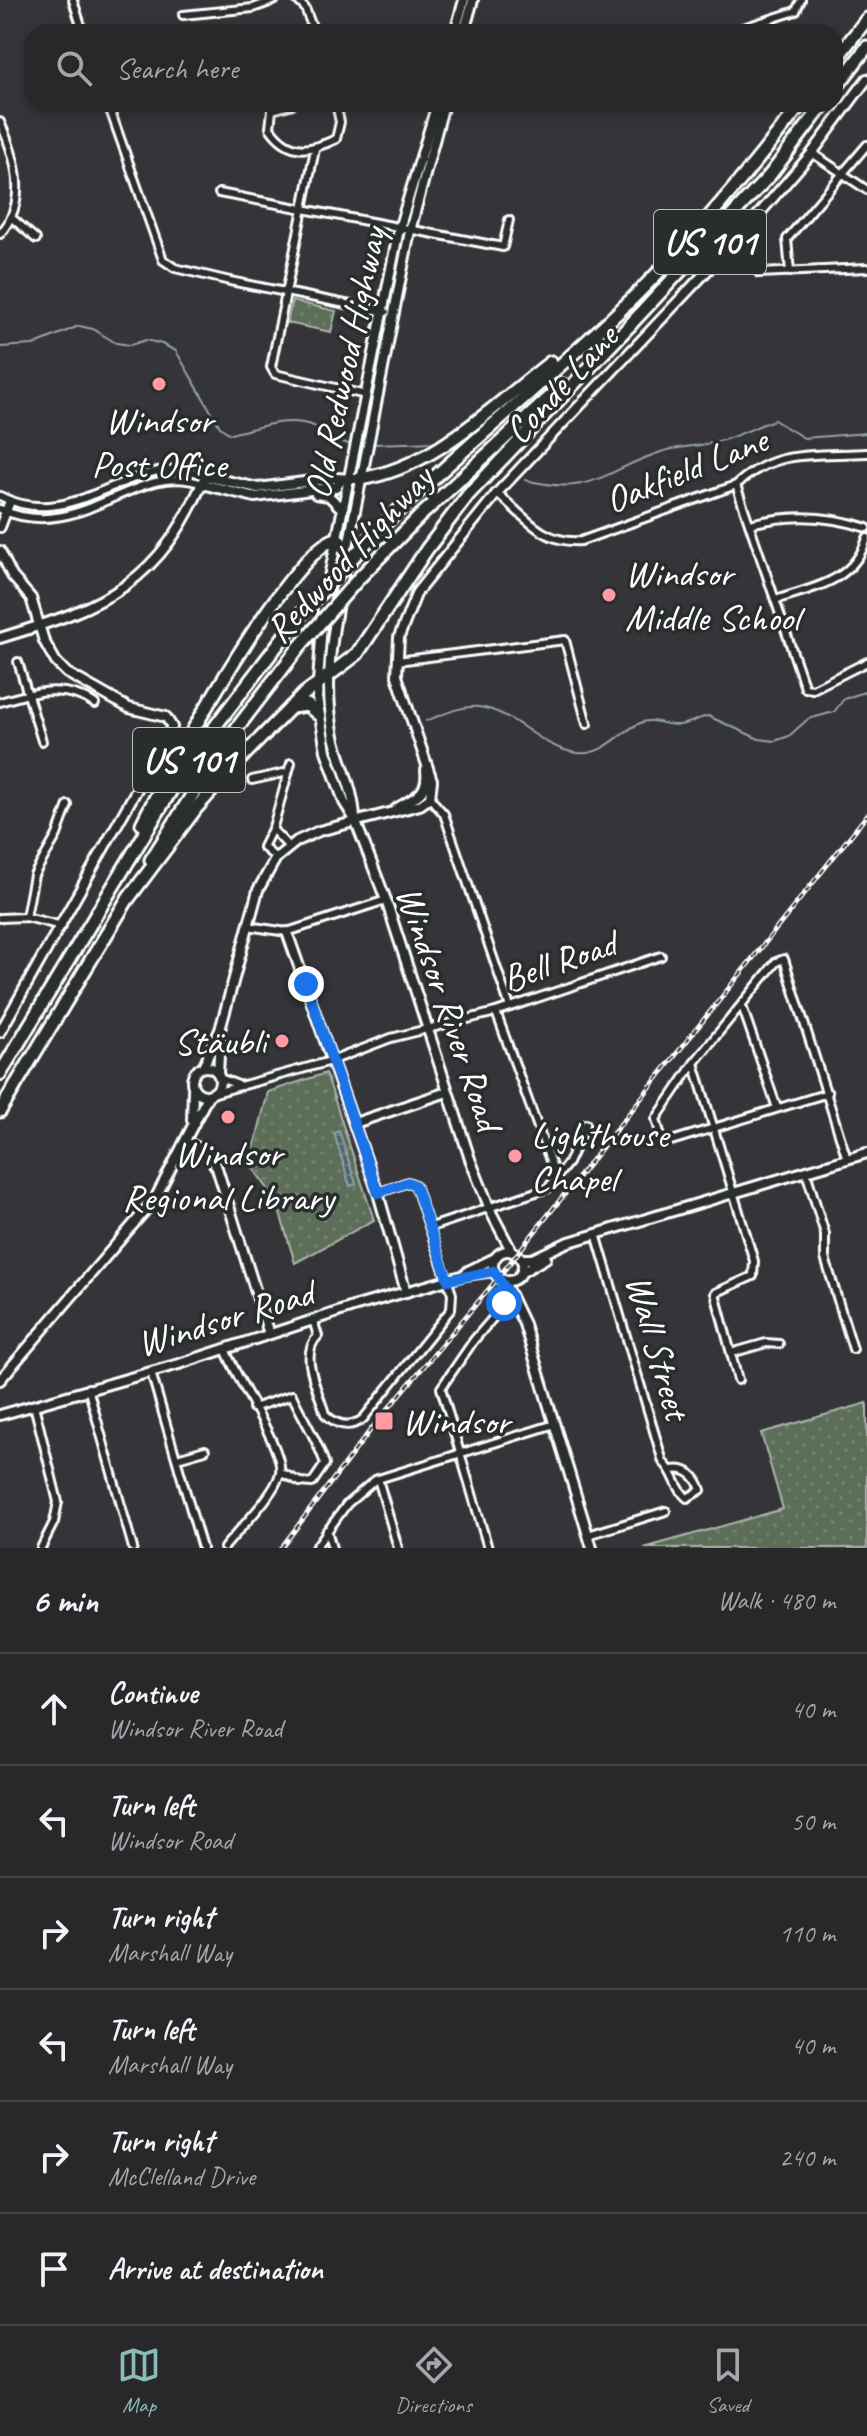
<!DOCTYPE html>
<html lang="en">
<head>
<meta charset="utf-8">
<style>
	:root { --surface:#28282b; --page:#303033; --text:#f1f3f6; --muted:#a5a6a9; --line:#444447; --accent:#8bbbb9 }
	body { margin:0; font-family:Caveat,sans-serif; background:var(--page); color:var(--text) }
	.stop { position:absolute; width:24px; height:24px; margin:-18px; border:6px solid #1a73e8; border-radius:50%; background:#fff }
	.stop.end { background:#1a73e8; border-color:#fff; box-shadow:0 2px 8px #0008 }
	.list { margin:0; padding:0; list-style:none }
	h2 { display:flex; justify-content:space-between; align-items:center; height:104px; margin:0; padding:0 32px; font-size:34px }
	h2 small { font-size:26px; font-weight:400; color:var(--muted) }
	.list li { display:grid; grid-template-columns:52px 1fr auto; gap:24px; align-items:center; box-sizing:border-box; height:112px; padding:0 32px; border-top:2px solid var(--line) }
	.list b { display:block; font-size:30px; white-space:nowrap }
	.list p { margin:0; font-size:26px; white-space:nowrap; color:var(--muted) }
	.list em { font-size:26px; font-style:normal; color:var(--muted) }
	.icon { flex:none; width:44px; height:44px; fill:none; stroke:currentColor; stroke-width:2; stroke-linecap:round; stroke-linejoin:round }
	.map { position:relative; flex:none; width:867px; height:1548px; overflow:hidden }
	.search { position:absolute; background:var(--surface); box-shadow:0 4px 12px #0003; left:24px; right:24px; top:24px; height:88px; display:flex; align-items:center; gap:20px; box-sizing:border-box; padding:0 28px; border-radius:24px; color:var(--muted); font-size:30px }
	.sheet { height:776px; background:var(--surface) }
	nav { display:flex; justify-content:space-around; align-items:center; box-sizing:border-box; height:112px; border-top:2px solid var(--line); background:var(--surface); font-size:22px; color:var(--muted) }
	nav a { display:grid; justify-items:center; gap:4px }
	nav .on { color:var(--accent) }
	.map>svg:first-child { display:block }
</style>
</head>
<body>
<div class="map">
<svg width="867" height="1548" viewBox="0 0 867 1548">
	<defs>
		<pattern id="park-dots" width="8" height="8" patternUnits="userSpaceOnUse" patternTransform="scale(2)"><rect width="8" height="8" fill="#5b6e59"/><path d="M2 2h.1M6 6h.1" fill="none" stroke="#748472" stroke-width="1.8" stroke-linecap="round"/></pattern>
		<pattern id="water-rules" width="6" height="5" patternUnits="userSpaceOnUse" patternTransform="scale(2)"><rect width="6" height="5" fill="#4b666f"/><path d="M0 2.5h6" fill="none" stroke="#667d85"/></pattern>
	</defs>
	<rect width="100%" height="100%" fill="#353539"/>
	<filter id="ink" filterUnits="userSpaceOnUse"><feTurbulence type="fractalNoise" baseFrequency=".0125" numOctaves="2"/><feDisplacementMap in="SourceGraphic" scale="16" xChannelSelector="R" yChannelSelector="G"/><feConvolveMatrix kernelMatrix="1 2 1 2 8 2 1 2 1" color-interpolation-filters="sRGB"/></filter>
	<g filter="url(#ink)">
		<g fill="url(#park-dots)" stroke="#adb6ac" stroke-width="2">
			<path d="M292,301l44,10 -5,21 -44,-9z"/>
			<path d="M326,1073l48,147 -79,43 -19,-63 -26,-36 18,-72z"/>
			<path d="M867,1403v145h-223l139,-39 -22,-76z"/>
		</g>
		<path fill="url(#water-rules)" stroke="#93a3a9" stroke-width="2" d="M339,1131l17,53 -6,2 -16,-53z"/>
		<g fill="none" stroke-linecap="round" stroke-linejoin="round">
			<g stroke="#93a3a9" stroke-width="2">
				<path d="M0,347l33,-2 46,-19 14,3 23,14 14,2 16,-5 16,4 14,7 44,76 10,7c26,-5 53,-18 81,-9 13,4 18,14 38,19"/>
				<path d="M374,444l63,-2"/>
				<path d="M525,480c69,17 77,-9 136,-28 19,-6 36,-5 55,-10 21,-5 38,-15 58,-22l30,18 63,-5"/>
				<path d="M426,721c16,-6 35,-16 53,-14 38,5 61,42 99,46 25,3 40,-19 60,-29 16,-8 25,2 41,1 9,-1 20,-7 29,-9l51,23 16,2 14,-5 19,-17 26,-7 10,-13 23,-8"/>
			</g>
			<defs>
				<g id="street">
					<path d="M73,0l10,32"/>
					<path d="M297,0l8,8 9,24"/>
					<path d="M183,15l70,-7 22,-8"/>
					<path d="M730,32l66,-21 5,-11"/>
					<path d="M108,104l55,156 12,8 55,13 156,31"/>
					<path d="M293,104l-21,6 -2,18c19,27 39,24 66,11l4,-17 -4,-18"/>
					<path d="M0,122c16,36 29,79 0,112"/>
					<path d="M315,149l-44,218 4,7 91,21"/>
					<path d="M812,153l55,37"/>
					<path d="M219,193l284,54 6,-27"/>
					<path d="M13,219l23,20"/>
					<path d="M790,272l-3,-33 80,-94"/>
					<path d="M759,273l108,-5"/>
					<path d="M736,485l69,203 8,1 54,-27"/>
					<path d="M497,493c27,23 46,51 84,48l155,-56c40,-37 79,-29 131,-32"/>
					<path d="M0,496c77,40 137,-51 205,-20"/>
					<path d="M0,509c81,37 137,-51 202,-25"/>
					<path d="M750,524c39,-10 79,-9 117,4"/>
					<path d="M775,600c39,-13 79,-18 92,-62"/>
					<path d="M397,661l168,-21 22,84"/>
					<path d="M18,662l24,79"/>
					<path d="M0,702c32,-10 65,-19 95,2"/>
					<path d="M252,780l36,-8"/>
					<path d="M430,798l14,16 66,193"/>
					<path d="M272,829l16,17"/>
					<path d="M276,858l-13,-11 10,-20 18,-64"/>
					<path d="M26,917l8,-42 23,-40 11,-30"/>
					<path d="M0,918l26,-1 36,9"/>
					<path d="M248,926l39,6 99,-32"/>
					<path d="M742,1006l35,102"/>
					<path d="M496,1012l61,168"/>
					<path d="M694,1063l60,198 -1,15 -38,17 23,87"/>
					<path d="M220,1078l21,8"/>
					<path d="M215,1093l116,-32 60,-23 105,-26 165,-56"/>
					<path d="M828,1093l-160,49 -6,-2 -6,-21 38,-56 82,-101 8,-3 63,200"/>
					<path d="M806,1172l19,62v24l28,91"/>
					<path d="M431,1227l117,-39 20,-25 18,-39"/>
					<path d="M597,1237l66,225c12,10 11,25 24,36l14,-8c-4,-13 -14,-23 -29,-20"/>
					<path d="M313,1320l5,16c-20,19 1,55 7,78 11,11 24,15 38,5l88,-110 1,-15 -37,-109 -7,-3 -30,11"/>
					<path d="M731,1353l35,-10 13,1"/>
					<path d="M151,1372l51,176"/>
					<path d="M88,1388l45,160"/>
					<path d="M34,1405l24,97 -4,20 -13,26"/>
					<path d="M253,1408l39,-13c11,24 25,44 33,69l-13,19 -12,-1 -20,-10"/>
					<path d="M177,1458l28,-8"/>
					<path d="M378,1479l20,69"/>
					<path d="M327,1530l5,18"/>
					<path d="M588,1535l78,-24"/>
					<path d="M224,1548c14,-18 51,-53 56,-75 5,-23 -46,-96 -55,-125"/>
					<path d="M315,1548l32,-44 28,-24 180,-56"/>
					<path d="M488,1548l-47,-160 33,-48 37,-43"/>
				</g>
				<g id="secondary">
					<path d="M455,32l9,-32"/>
					<path d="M464,32l9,-32"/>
					<path d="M437,104l-38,125 -76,378 -6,91 9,53 18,51 11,18 31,80 84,259 22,55 20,38"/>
					<path d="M202,484l53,13 81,-10 5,-6"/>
					<path d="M316,494l13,2 14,14"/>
					<path d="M0,527l10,-26"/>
					<path d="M0,551l12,25 19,22 13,43 12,21 11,11 62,35 37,9 6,10 -172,305"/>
					<path d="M347,552l63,-321 34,-127"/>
					<path d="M344,570c-10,54 -22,110 -10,166 6,28 20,53 21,83"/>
					<path d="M0,638c106,-32 160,-54 205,-162l53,12 77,-10 19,1"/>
					<path d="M396,809c18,-12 33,-14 30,-39"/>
					<path d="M287,932l91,261 28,99"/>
					<circle cx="206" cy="1081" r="14"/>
					<path d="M203,1067l17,-37 38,-140 18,-32 21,-17 22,-10 101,-26 10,-7 2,-18 -35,-104 2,-39 18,-45 80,-99 242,-256 73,-84 55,-74"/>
					<path d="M218,1073l2,-35"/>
					<path d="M192,1120l1,-30"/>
					<path d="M355,1123l92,-31"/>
					<path d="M185,1142l20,9 12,17 52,166"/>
					<circle cx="508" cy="1266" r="15"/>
					<path d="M521,1259h11l34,-16 301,-90"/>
					<path d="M468,1271l27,-13"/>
					<path d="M522,1272l24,-14"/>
					<path d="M503,1280l21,44 68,224"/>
					<path d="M0,1380l155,-181 53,-103"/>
					<path d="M0,1415l179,-51 174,-57 112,-32 29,-4"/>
				</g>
				<g id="highway">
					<path d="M835,60l32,-41"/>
					<path d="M835,89l32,-42"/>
					<path d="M629,326l141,-151 54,-71"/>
					<path d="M359,479c74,-10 134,-73 192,-117"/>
					<path d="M375,533c83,-82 175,-154 258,-235 61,-60 116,-126 168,-194"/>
					<path d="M359,578l61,-62 143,-131"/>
					<path d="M291,707l16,-2 11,9"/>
					<path d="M142,824c23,-47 152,-283 196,-285l9,13"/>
					<path d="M151,860l72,-114 77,-100"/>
					<path d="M128,899l69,-92 47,-52 60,-61 53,-40 70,-105 41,-54 164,-172"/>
					<path d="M0,1074l188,-312 113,-148"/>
					<path d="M0,1111l130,-216"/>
				</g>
			</defs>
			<use href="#street" stroke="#fff" stroke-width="12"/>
			<use href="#secondary" stroke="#fff" stroke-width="14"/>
			<use href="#highway" stroke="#fff" stroke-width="17"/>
			<use href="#street" stroke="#2a2d2e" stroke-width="6"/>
			<use href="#secondary" stroke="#2a2d2e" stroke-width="8"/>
			<use href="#highway" stroke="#2a2d2e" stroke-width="11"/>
			<defs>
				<path id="rail" d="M281,1548l91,-120 121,-144 374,-469"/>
			</defs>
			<use href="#rail" stroke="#fff" stroke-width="5"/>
			<use href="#rail" stroke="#2a2d2e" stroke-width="2" stroke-dasharray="6" stroke-linecap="butt"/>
			<defs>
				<g id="highway-bridge">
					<path d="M301,614l74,-81"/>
					<path d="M300,646l59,-68"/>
				</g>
			</defs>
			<use href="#highway-bridge" stroke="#fff" stroke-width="17" stroke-linecap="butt"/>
			<use href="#highway-bridge" stroke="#2a2d2e" stroke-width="11"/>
		</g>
	</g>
	<g fill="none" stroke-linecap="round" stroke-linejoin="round" filter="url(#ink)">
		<path stroke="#1a73e8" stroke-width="10" d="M306,984l72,209 30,-11 7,3 33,95 46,-9 17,26 -7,6"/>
	</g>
	<g fill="#ff9aa2" stroke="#2a2d2e" stroke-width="3">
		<circle cx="159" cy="384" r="8"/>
		<circle cx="609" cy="595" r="8"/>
		<circle cx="282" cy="1041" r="8"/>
		<circle cx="228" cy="1117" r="8"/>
		<circle cx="515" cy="1156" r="8"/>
		<rect x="374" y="1411" width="20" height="20" rx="4"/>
	</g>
	<g text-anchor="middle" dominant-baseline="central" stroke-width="7" stroke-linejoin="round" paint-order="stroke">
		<g fill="#2a2d2e" stroke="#bfc0c0" stroke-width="2">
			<rect x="654" y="210" width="112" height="64" rx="6"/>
			<rect x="133" y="728" width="112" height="64" rx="6"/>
		</g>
		<g font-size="36" font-weight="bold" fill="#fff">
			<text x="710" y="242">US 101</text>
			<text x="189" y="760">US 101</text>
		</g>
		<g font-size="38" fill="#fff" stroke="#2a2d2e">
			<text transform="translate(345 363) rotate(-78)">Old Redwood Highway</text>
			<text transform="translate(561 384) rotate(-47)">Conde Lane</text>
			<text transform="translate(686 470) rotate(-22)">Oakfield Lane</text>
			<text transform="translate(349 554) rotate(-47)">Redwood Highway</text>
			<text transform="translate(559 961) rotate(-19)">Bell Road</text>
			<text transform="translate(449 1008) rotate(71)">Windsor River Road</text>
			<text transform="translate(225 1318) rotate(-17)">Windsor Road</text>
			<text transform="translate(658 1347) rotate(74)">Wall Street</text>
		</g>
		<g font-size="38" fill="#fff" stroke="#2a2d2e" text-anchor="start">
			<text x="159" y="420" text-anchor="middle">Windsor<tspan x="159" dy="44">Post Office</tspan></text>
			<text x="625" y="573">Windsor<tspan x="625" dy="44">Middle School</tspan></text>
			<text x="266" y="1041" text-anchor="end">Stäubli</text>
			<text x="531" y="1134">Lighthouse<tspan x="531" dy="44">Chapel</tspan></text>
			<text x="228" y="1153" text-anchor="middle">Windsor<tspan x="228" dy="44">Regional Library</tspan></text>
			<text x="402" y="1421">Windsor</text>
		</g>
	</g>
</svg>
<div class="stop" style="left:504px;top:1303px"></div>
<div class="stop end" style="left:306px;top:984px"></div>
<div class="search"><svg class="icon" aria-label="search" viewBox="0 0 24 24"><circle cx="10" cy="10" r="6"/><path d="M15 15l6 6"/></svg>Search here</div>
</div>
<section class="sheet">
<h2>6 min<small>Walk · 480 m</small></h2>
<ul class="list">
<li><svg class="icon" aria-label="ahead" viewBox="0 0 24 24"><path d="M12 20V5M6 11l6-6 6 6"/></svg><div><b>Continue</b><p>Windsor River Road</p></div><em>40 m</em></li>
<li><svg class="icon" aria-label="left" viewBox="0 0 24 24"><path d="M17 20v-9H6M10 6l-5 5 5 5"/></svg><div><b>Turn left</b><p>Windsor Road</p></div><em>50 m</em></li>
<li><svg class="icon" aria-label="right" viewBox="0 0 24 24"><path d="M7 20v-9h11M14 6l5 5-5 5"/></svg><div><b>Turn right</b><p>Marshall Way</p></div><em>110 m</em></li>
<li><svg class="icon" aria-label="left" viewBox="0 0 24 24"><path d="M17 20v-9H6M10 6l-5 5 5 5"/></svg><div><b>Turn left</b><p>Marshall Way</p></div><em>40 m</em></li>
<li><svg class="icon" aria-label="right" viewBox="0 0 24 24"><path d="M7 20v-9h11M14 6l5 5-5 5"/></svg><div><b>Turn right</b><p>McClelland Drive</p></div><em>240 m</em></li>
<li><svg class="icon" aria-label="arrive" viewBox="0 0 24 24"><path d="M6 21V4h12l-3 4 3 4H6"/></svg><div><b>Arrive at destination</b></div></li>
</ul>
</section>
<nav>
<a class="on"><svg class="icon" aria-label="map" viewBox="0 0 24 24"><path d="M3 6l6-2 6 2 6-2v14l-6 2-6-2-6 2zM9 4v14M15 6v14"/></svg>Map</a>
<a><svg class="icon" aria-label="directions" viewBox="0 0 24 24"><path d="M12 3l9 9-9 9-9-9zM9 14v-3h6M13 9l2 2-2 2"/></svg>Directions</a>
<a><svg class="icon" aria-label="saved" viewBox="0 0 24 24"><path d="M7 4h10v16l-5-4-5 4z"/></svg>Saved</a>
</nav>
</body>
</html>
